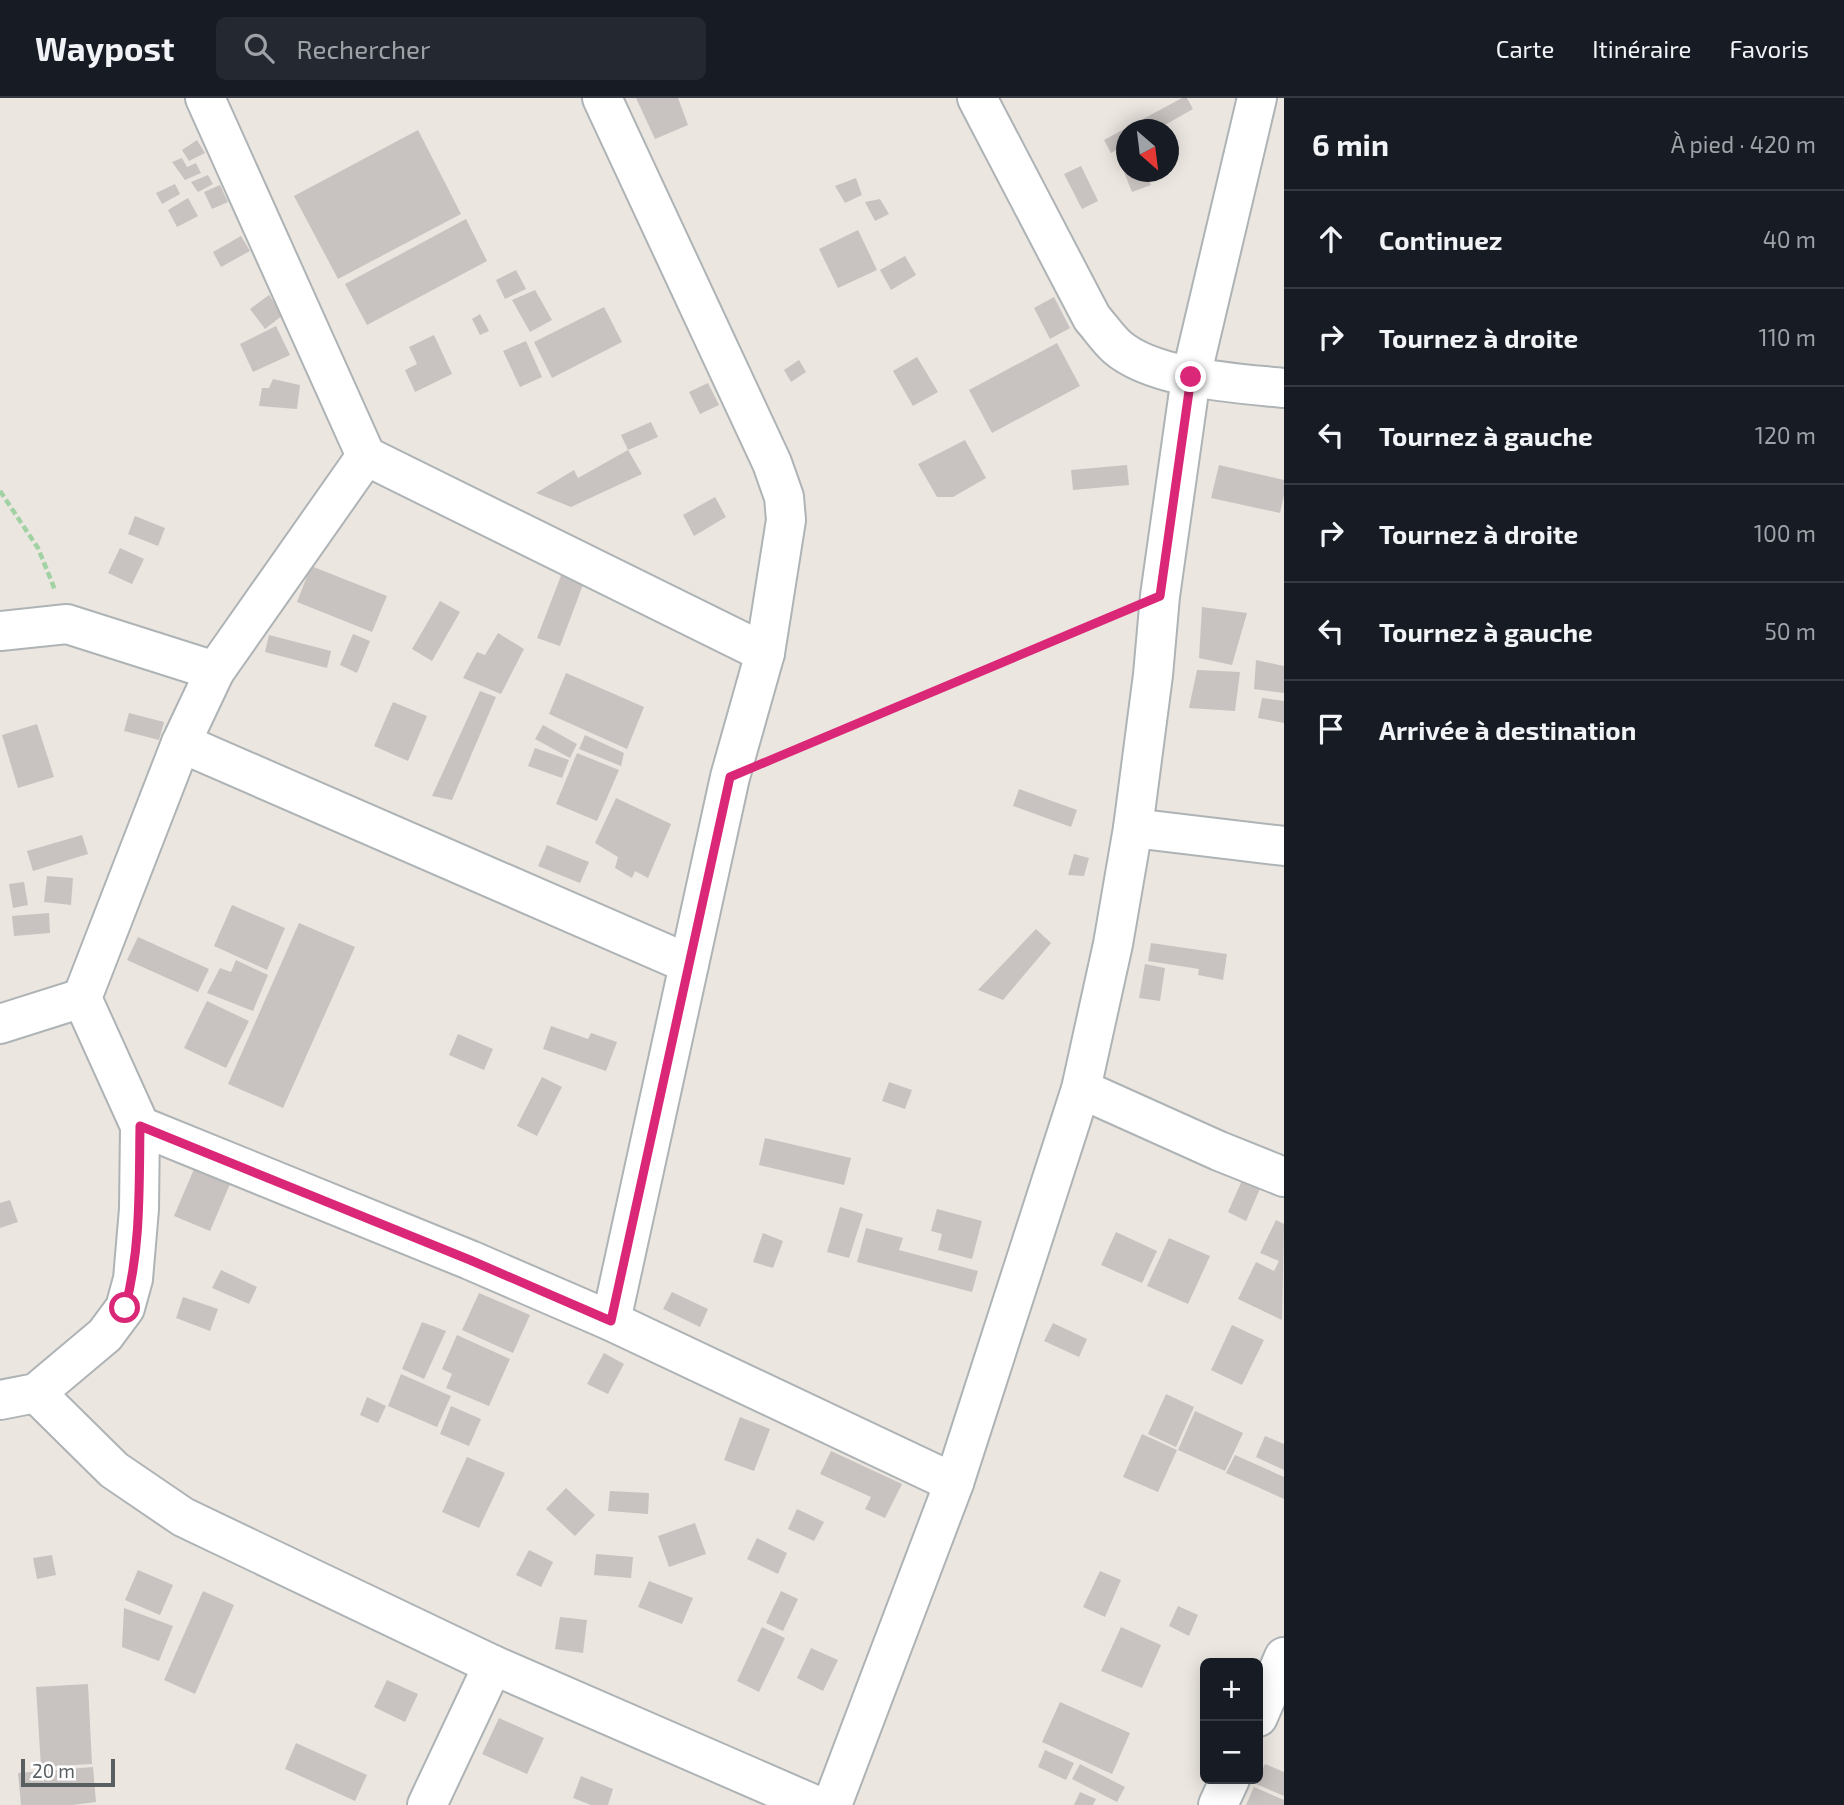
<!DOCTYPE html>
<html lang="fr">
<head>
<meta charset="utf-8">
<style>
	:root { --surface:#171b24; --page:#242831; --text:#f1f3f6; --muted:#9ea1a6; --line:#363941 }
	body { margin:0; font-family:"Exo 2",sans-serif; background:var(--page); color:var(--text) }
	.controls { position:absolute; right:21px; bottom:21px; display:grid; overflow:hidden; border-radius:10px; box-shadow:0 4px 18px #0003 }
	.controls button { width:63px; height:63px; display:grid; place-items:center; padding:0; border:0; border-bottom:2px solid var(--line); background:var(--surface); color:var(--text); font:35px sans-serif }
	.compass { position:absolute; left:1116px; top:21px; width:63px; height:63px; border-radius:50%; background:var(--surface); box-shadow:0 4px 18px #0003; rotate:152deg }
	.scale { position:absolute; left:21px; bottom:18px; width:94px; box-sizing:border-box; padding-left:7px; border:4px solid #595e60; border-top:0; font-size:19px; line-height:24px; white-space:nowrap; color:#595e60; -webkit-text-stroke:5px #fff; paint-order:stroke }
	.stop { position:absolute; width:21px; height:21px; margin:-16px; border:5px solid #db2777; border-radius:50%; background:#fff }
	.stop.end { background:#db2777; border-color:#fff; box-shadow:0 2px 7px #0008 }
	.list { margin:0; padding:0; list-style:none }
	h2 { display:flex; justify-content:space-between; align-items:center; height:91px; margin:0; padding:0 28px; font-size:30px }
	h2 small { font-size:23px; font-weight:400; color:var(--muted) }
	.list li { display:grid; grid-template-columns:46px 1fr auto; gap:21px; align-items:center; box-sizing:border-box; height:98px; padding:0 28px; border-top:2px solid var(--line) }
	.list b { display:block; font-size:26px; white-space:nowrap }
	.list em { font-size:23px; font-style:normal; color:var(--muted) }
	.icon { flex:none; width:38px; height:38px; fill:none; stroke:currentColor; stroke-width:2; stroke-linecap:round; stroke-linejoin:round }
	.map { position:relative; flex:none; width:1284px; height:1707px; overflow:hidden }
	header { display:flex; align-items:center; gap:42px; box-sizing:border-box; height:98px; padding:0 35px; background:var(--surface); border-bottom:2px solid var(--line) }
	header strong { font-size:33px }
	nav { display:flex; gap:38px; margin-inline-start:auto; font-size:24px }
	.search { width:490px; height:63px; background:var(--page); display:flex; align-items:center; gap:18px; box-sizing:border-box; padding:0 24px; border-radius:10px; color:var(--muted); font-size:26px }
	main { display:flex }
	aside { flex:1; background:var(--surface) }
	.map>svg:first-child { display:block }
</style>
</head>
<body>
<header>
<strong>Waypost</strong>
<div class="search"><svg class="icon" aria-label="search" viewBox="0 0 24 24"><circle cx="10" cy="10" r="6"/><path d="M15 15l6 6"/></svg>Rechercher</div>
<nav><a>Carte</a><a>Itinéraire</a><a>Favoris</a></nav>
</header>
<main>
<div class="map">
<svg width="1284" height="1707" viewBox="0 0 1284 1707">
	<rect width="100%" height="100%" fill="#ebe6e0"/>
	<g fill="#c8c3c0">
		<path d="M636,0h42l10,27 -33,14z"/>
		<path d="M1182,0h5l6,11 -37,21h-30v15l-15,8 -7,-13z"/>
		<path d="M418,32l43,84 -123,65 -44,-83z"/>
		<path d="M197,42l8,13 -16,8 -7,-11z"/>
		<path d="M182,60l5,9 9,-4 5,10 -16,7 -13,-18z"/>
		<path d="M1126,67v7h20l5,13 -19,7 -10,-25z"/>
		<path d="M1081,68l17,35 -16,8 -18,-35z"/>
		<path d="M208,77l5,9 -15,8 -7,-10z"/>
		<path d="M856,80l6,17 -17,8 -10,-17z"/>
		<path d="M175,86l5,10 -18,10 -6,-11z"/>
		<path d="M220,87l8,17 -16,7 -8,-17z"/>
		<path d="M188,100l10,18 -21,11 -9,-17z"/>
		<path d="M880,101l9,15 -14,7 -10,-19z"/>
		<path d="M466,121l21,42 -120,64 -22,-41z"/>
		<path d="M858,132l19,40 -39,18 -19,-39z"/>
		<path d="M241,138l9,15 -29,16 -8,-15z"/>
		<path d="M905,158l11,19 -25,15 -11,-20z"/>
		<path d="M516,172l10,19 -21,10 -9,-19z"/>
		<path d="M535,192l17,30 -22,12 -18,-32z"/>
		<path d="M269,197l14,20 -18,14 -15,-20z"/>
		<path d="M1054,199l16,31 -20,11 -16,-31z"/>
		<path d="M604,209l18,35 -70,36 -18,-36z"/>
		<path d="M480,216l9,17 -9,4 -8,-16z"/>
		<path d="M276,228l14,29 -37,17 -13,-28z"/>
		<path d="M434,237l18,39 -37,18 -10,-22 12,-6 -8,-17z"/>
		<path d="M526,243l16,36 -22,10 -17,-36z"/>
		<path d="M1057,245l23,43 -88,47 -23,-43z"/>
		<path d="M917,259l21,35 -25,14 -20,-35z"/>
		<path d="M799,262l7,12 -15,10 -7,-12z"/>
		<path d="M273,281l27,6 -3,24 -38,-3 3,-18h7z"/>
		<path d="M708,285l11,22 -19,9 -11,-22z"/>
		<path d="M651,324l7,15 -30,13 -7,-15z"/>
		<path d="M965,342l21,38 -33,19h-16l-19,-33z"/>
		<path d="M628,352l14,24 -71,33 -35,-14 38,-23 4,8z"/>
		<path d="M1127,367l2,20 -56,5 -2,-20z"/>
		<path d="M1219,367l65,15v15l-4,18 -69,-15z"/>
		<path d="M715,399l11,20 -32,19 -11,-21z"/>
		<path d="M135,418l30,12 -7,18 -30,-12z"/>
		<path d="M120,450l24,11 -12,25 -24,-11z"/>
		<path d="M311,468l76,30 -15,36 -75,-30z"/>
		<path d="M562,475l22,9 -24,64 -23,-8z"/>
		<path d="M440,503l20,11 -28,49 -20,-12z"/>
		<path d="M1202,509l45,6 -15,52 -33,-7z"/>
		<path d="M498,535l26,16 -23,45 -38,-16 14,-26 8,3z"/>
		<path d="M353,536l17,7 -13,32 -17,-8z"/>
		<path d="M269,537l62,16 -4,17 -62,-16z"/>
		<path d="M1256,562l28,6v27l-30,-4z"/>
		<path d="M1197,572l43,2 -5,39 -46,-3z"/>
		<path d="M566,575l78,34 -17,42 -78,-35z"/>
		<path d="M480,593l16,6 -44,103 -20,-4z"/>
		<path d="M1262,600l22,3v22l-26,-5z"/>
		<path d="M393,604l34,14 -19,45 -34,-15z"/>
		<path d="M129,615l35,9 -5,18 -35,-9z"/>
		<path d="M37,626l17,53 -36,11 -16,-53z"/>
		<path d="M543,627l34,19 -7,14 -35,-19z"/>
		<path d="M585,637l39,18 -3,13 -42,-17z"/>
		<path d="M535,650l34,12 -7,18 -34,-12z"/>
		<path d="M577,655l42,17 -22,51 -41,-17z"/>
		<path d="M1019,691l58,21 -6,17 -58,-21z"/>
		<path d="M616,700l55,26 -23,54 -13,-7 -3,7 -17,-10 3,-11 -23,-14z"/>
		<path d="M82,737l6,19 -55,17 -6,-20z"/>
		<path d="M547,747l42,17 -9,21 -42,-17z"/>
		<path d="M1074,756l15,4 -5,18 -16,-1z"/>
		<path d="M47,778l26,2 -2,27 -27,-3z"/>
		<path d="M24,784l4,23 -15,3 -4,-24z"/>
		<path d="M232,807l53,23 -18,42 -53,-24z"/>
		<path d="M49,815l1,20 -36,3 -2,-20z"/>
		<path d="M299,825l56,24 -72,161 -55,-24z"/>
		<path d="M1036,831l15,14 -48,57 -25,-10z"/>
		<path d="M138,839l71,32 -11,23 -71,-32z"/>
		<path d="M1151,845l76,11 -4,26 -25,-5 1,-6 -51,-8z"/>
		<path d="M236,862l32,15 -15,36 -46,-18 13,-25 11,4z"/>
		<path d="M1145,866l20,4 -5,33 -21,-3z"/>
		<path d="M207,903l42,20 -23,47 -42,-20z"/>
		<path d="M551,928l37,13 3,-6 26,9 -11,29 -63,-22z"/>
		<path d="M458,936l35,15 -9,21 -35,-15z"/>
		<path d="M542,979l20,10 -25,49 -20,-10z"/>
		<path d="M889,984l23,8 -7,19 -23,-8z"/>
		<path d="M765,1040l86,20 -7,27 -85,-20z"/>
		<path d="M194,1071l36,15 -20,47 -36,-15z"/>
		<path d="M1244,1078l18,8 -16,37 -18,-9z"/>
		<path d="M10,1102l8,22 -18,6v-25z"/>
		<path d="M840,1109l23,7 -14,44 -22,-6z"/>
		<path d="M937,1111l45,12 -10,38 -34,-9 4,-16 -11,-3z"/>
		<path d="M1276,1122l8,4 -2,96 -44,-21 18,-37 18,9 5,-10 -19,-8z"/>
		<path d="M866,1130l37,10 -4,12 79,21 -6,21 -115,-30z"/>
		<path d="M1116,1134l41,19 -15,32 -41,-18z"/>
		<path d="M763,1135l20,8 -10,27 -20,-6z"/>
		<path d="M1169,1140l41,18 -22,48 -41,-18z"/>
		<path d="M221,1172l36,17 -8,17 -37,-16z"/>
		<path d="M672,1194l36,17 -8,18 -37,-18z"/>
		<path d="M479,1195l51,22 -17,38 -51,-23z"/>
		<path d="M183,1199l35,12 -8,22 -34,-13z"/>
		<path d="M422,1224l24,9 -22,48 -22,-10z"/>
		<path d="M1053,1225l34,16 -8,18 -35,-16z"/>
		<path d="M1232,1227l32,15 -22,45 -31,-15z"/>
		<path d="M457,1237l53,24 -21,47 -43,-18 6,-14 -10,-5z"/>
		<path d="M604,1255l20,11 -16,30 -21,-10z"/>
		<path d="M401,1276l50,22 -14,31 -49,-21z"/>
		<path d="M1166,1296l28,13 -18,40 -28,-13z"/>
		<path d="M367,1299l19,9 -8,17 -18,-8z"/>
		<path d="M451,1308l30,13 -12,27 -29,-12z"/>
		<path d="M1195,1313l48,22 -18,38 -47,-21z"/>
		<path d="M740,1319l30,12 -16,42 -30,-11z"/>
		<path d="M1142,1336l35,16 -19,42 -35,-15z"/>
		<path d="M1265,1338l19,8v26l-28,-13z"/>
		<path d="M831,1353l71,33 -17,34 -20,-9 6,-12 -51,-23z"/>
		<path d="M1235,1357l49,22v22l-58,-26z"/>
		<path d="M467,1359l38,16 -26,55 -37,-16z"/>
		<path d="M566,1390l29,27 -20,21 -29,-27z"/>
		<path d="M610,1393l39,2 -1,21 -40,-3z"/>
		<path d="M797,1411l27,13 -10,19 -26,-12z"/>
		<path d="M695,1425l11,31 -37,13 -11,-31z"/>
		<path d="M757,1440l30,15 -9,21 -31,-15z"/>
		<path d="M529,1452l24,12 -12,25 -25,-12z"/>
		<path d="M596,1456l37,3 -2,21 -37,-3z"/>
		<path d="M52,1457l4,20 -19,4 -4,-21z"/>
		<path d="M138,1472l35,15 -13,30 -35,-15z"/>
		<path d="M1100,1473l21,9 -16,37 -22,-10z"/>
		<path d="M649,1483l44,17 -11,26 -44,-17z"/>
		<path d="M203,1493l31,14 -39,89 -31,-14z"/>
		<path d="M781,1493l17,8 -15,32 -17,-8z"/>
		<path d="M1178,1508l20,9 -9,21 -20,-10z"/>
		<path d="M124,1510l49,18 -14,35 -37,-14z"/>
		<path d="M560,1519l27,3 -4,33 -28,-4z"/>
		<path d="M762,1529l23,11 -26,54 -22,-11z"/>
		<path d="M1121,1529l40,18 -19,43 -41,-17z"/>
		<path d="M811,1550l27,12 -15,31 -26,-13z"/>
		<path d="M387,1582l31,14 -13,28 -31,-15z"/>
		<path d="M88,1586l4,80 -51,3 -5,-80z"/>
		<path d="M1060,1604l70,31 -18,41 -70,-32z"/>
		<path d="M499,1620l45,20 -17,36 -45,-20z"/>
		<path d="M296,1645l71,32 -12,26 -70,-32z"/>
		<path d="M1045,1652l29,13 -8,17 -28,-13z"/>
		<path d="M1080,1666l45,23 -8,15 -45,-23z"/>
		<path d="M1265,1666l19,8v24l-28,-12z"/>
		<path d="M93,1669l3,35 -24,3h-51l-3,-32z"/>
		<path d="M581,1678l32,13 -5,16h-17l-18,-7z"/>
		<path d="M1254,1689l30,13v5h-38z"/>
		<path d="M1080,1694l16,7 -3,6h-19z"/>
	</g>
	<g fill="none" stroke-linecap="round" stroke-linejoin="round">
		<defs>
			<g id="minor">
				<path d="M205,0l161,358 -151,215 -34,72 -99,255 58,128 330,134 141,61 343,162"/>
				<path d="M602,0l170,365 12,34 2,23 -21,133 -35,124 -119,544"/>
				<path d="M977,0l115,220c8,9 16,21 25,29 37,32 119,36 167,41"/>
				<path d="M366,358l399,197"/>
				<path d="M0,533l67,-7 148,47"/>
				<path d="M181,645l508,221"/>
				<path d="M1133,730l151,18"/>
				<path d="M0,926l82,-26"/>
				<path d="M1081,991l138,62 65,26"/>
				<path d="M36,1295l78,77 69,47 310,148 322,140"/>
				<path d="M0,1302l36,-7 69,-58 20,-27 8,-29 6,-70 1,-83"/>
				<path d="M1258,1619l26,-60"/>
				<path d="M427,1707l66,-140"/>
				<path d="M832,1707l122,-322 127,-394 32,-145 20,-116 20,-153 7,-79 31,-219 66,-279"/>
				<path d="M1218,1707l12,-26"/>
			</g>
		</defs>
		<use href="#minor" stroke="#aeb3b5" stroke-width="42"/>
		<g stroke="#a2d2a3" stroke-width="4.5" stroke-dasharray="7 3.5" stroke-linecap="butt">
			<path d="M0,393l38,57 17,42"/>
			<path d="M771,662l353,-149"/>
		</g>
		<use href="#minor" stroke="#fff" stroke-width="38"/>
	</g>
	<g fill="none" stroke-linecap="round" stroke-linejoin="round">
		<path stroke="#db2777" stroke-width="9" d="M125,1210c16,-59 14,-121 15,-182l330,134 141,61 119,-544 430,-181 31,-219"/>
	</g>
</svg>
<div class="controls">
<button>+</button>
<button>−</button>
</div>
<svg class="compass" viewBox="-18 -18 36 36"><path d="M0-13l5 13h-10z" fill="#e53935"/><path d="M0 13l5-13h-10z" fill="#9ea1a6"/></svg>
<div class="scale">20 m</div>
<div class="stop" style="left:125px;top:1210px"></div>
<div class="stop end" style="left:1191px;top:279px"></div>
</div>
<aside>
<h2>6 min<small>À pied · 420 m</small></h2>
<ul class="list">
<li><svg class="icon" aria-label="ahead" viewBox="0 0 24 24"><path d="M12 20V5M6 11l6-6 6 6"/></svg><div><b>Continuez</b></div><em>40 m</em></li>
<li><svg class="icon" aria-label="right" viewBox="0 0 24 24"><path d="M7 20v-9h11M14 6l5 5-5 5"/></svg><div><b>Tournez à droite</b></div><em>110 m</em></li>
<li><svg class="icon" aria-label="left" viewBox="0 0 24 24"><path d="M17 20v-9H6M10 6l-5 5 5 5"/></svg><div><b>Tournez à gauche</b></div><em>120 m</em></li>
<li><svg class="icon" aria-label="right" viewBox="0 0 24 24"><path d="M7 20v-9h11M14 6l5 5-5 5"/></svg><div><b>Tournez à droite</b></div><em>100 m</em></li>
<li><svg class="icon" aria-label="left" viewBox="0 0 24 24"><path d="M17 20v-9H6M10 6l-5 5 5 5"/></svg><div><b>Tournez à gauche</b></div><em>50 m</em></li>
<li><svg class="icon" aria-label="arrive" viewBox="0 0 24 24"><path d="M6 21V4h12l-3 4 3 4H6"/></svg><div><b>Arrivée à destination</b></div></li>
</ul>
</aside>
</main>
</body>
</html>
